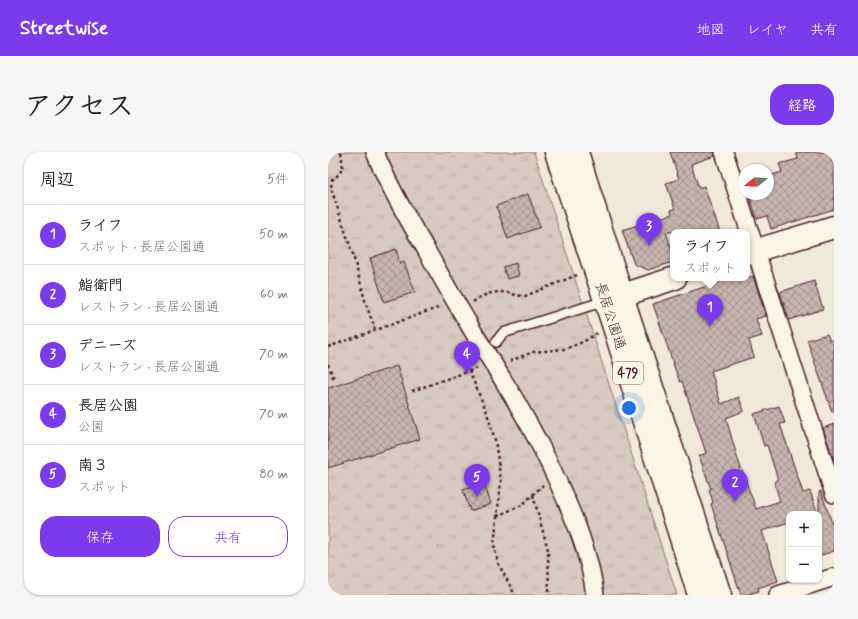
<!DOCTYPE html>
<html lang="ja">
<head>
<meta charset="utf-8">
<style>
	:root { --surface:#fff; --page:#f6f6f6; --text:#222; --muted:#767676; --line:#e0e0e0; --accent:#7c3aed }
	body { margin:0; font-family:Mynerve,"Klee One",sans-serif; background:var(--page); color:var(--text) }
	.controls { position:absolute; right:12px; bottom:12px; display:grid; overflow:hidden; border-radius:8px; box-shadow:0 1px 3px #0004 }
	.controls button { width:36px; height:36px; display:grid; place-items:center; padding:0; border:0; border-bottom:1px solid var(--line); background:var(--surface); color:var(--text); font:20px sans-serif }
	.compass { position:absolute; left:410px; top:12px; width:36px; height:36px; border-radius:50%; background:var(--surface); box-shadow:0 1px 3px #0004; rotate:252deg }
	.you { position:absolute; left:301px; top:256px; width:14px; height:14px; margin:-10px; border:3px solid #fff; border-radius:50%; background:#1a73e8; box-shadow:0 0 0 6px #1a73e833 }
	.badge { display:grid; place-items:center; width:26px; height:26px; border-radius:50%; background:var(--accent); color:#fff; font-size:13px; font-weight:700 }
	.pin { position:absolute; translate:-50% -33px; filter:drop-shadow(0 1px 2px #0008) }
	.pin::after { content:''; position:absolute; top:21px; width:14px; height:12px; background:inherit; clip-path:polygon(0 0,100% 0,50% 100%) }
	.popup { position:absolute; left:342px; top:77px; width:80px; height:52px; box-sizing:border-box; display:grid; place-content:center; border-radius:8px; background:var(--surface); filter:drop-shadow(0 1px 3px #0005); font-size:13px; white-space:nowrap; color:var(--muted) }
	.popup b { font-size:15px; color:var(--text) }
	.popup::after { content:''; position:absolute; left:50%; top:100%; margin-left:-8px; border:8px solid transparent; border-top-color:var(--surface) }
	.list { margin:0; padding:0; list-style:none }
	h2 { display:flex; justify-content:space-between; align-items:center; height:52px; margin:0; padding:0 16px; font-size:17px }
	h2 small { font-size:13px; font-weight:400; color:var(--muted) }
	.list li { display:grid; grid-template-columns:26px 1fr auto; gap:12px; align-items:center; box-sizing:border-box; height:60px; padding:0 16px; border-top:1px solid var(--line) }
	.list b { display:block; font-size:15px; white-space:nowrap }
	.list p { margin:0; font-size:13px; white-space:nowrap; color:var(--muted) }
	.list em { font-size:13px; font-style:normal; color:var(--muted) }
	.actions { display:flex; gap:8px; padding:12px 16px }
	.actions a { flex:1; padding:9px 0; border:1px solid var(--accent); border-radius:16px; text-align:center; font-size:14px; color:var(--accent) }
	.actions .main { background:var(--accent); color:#fff }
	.map { position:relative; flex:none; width:506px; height:443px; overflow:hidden; border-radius:16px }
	header { display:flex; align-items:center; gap:24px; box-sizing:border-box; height:56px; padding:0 20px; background:var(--accent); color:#fff }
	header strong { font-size:19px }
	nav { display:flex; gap:22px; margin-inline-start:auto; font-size:14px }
	.intro { display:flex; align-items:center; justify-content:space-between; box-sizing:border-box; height:96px; padding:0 24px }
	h1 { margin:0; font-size:28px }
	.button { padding:10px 18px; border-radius:16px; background:var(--accent); color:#fff; font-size:14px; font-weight:700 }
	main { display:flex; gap:24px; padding:0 24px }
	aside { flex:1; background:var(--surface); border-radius:16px; box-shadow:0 1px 3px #0004 }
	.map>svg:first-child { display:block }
</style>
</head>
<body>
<header>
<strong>Streetwise</strong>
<nav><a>地図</a><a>レイヤ</a><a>共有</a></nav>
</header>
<div class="intro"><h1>アクセス</h1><a class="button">経路</a></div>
<main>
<aside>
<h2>周辺<small>5件</small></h2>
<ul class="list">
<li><span class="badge">1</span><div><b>ライフ</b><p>スポット · 長居公園通</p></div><em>50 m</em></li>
<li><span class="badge">2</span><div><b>鮨衛門</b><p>レストラン · 長居公園通</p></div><em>60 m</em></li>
<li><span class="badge">3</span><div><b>デニーズ</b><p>レストラン · 長居公園通</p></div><em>70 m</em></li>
<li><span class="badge">4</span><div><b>長居公園</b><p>公園</p></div><em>70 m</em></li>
<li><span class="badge">5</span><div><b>南３</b><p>スポット</p></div><em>80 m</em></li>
</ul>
<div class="actions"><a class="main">保存</a><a>共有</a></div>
</aside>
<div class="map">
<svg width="506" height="443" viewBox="0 0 506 443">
	<defs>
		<pattern id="park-tufts" width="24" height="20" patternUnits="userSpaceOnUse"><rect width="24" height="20" fill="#d8cac0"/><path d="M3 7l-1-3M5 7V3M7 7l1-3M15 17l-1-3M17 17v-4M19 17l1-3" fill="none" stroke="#bbada5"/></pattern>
		<pattern id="building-cross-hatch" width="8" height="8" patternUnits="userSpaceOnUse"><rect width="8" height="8" fill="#c7b6af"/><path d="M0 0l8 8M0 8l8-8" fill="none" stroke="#a4938f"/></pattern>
	</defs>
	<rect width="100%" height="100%" fill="#f1e8da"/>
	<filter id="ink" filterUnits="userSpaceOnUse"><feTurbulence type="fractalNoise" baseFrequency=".025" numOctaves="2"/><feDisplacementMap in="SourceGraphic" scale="8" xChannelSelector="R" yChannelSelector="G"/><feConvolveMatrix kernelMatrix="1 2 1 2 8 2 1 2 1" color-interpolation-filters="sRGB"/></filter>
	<g filter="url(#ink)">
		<path fill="url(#park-tufts)" stroke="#917476" d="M0,0h206l143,443h-349z"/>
		<g fill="url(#building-cross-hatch)" stroke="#4a1f2b">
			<path d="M342,0h44l1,4 -24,8 8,24 5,-2 16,46h-54l7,22v8l-25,8 -14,-6 -12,-34 50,-16 -1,-4 4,-1 -9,-26 13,-4z"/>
			<path d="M468,0h33l5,15v42l-63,20 -4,-13 -10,3 -8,-25h19v-18l14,-4 -3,-8 19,-5z"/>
			<path d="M200,42l12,33 -32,12 -12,-33z"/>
			<path d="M68,97l4,15 4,-2 11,30 -31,10 -14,-44z"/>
			<path d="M188,111l3,13 -12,3 -4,-12z"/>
			<path d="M425,124l13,40 -10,3 6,17 -13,4 5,17 -43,14 10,33 18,-7 5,14 -18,7 11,39 19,52 24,-8 -6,-19 4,-2 -11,-35 -3,1 -10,-32 25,-8 6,17 -5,1 23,69 7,-2 8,23h-29v8l-27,9 16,50 -20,7 1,3 -14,4h-4l-30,-91 2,-2 -4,-12 2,-1 -12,-33 7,-3 -24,-72 -2,1 -5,-13 -22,-65 78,-26h16z"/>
			<path d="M486,129l9,28 -34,11 -9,-28z"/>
			<path d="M499,182l3,7 4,-2v73h-2l-25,-72z"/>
			<path d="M69,214l23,73 -92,29v-80z"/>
			<path d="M506,272v37l-11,-33z"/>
			<path d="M156,331l7,21 -21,7 -7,-21z"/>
			<path d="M493,339l13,38v22l-15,5v-64z"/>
		</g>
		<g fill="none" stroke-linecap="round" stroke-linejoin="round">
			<defs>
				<path id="lane" d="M168,190l7,-9 102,-32"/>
				<g id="street">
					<path d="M47,0c13,33 31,64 49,94 17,31 35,62 53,92 29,46 58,93 80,142 17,37 33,74 38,115"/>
					<path d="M396,0l110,342"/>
					<path d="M450,443l56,-18"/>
				</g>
				<g id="secondary">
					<path d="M419,101l87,-26"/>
					<path d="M277,149l70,-23"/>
				</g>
				<g id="highway">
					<path d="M228,0l58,175 85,268"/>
					<path d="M249,0l45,144 98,299"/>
				</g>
			</defs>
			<use href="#lane" stroke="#4a1f2b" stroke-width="12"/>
			<use href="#street" stroke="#4a1f2b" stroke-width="20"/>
			<use href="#secondary" stroke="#4a1f2b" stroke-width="25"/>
			<use href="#highway" stroke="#4a1f2b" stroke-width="25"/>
			<g stroke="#4a1f2b" stroke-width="2.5" stroke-dasharray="3 3" stroke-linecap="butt">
				<path d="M13,0c2,16 4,18 -9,28l-1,8 22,67 13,49 9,25"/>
				<path d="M145,150c11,-8 23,-12 36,-9 6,2 10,3 16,3l52,-21"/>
				<path d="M0,195l112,-40"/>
				<path d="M182,209l23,-9 32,-3 18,-7 14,-9"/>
				<path d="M0,212l6,15"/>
				<path d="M141,219l17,39 9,30 6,42 -7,63 4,18 17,32"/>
				<path d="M84,239l66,-23"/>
				<path d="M205,343l15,55 1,45"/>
				<path d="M169,364l25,-11 21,-20"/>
			</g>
			<use href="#lane" stroke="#fcf5e5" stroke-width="9"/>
			<use href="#street" stroke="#fcf5e5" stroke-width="17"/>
			<use href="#secondary" stroke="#fcf5e5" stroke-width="22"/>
			<use href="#highway" stroke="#fcf5e5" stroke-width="22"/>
		</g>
	</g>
	<g text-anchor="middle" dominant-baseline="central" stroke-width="4" stroke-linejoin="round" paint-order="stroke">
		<rect fill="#fcf5e5" stroke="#7f5f63" stroke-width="1" x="285" y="210" width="30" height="22" rx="3"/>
		<g font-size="13" font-weight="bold" fill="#4a1f2b">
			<text x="300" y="221">479</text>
		</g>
		<g font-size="14" fill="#4a1f2b" stroke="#fcf5e5">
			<text transform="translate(282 164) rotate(72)">長居公園通</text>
		</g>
	</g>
</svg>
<div class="controls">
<button>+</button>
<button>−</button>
</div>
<svg class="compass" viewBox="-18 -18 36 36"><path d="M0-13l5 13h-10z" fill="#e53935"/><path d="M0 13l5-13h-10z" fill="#767676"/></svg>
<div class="you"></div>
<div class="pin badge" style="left:382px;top:175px">1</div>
<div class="popup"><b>ライフ</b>スポット</div>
<div class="pin badge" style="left:407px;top:350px">2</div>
<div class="pin badge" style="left:321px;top:94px">3</div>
<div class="pin badge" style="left:139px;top:222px">4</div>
<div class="pin badge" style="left:149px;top:345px">5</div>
</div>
</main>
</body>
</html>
